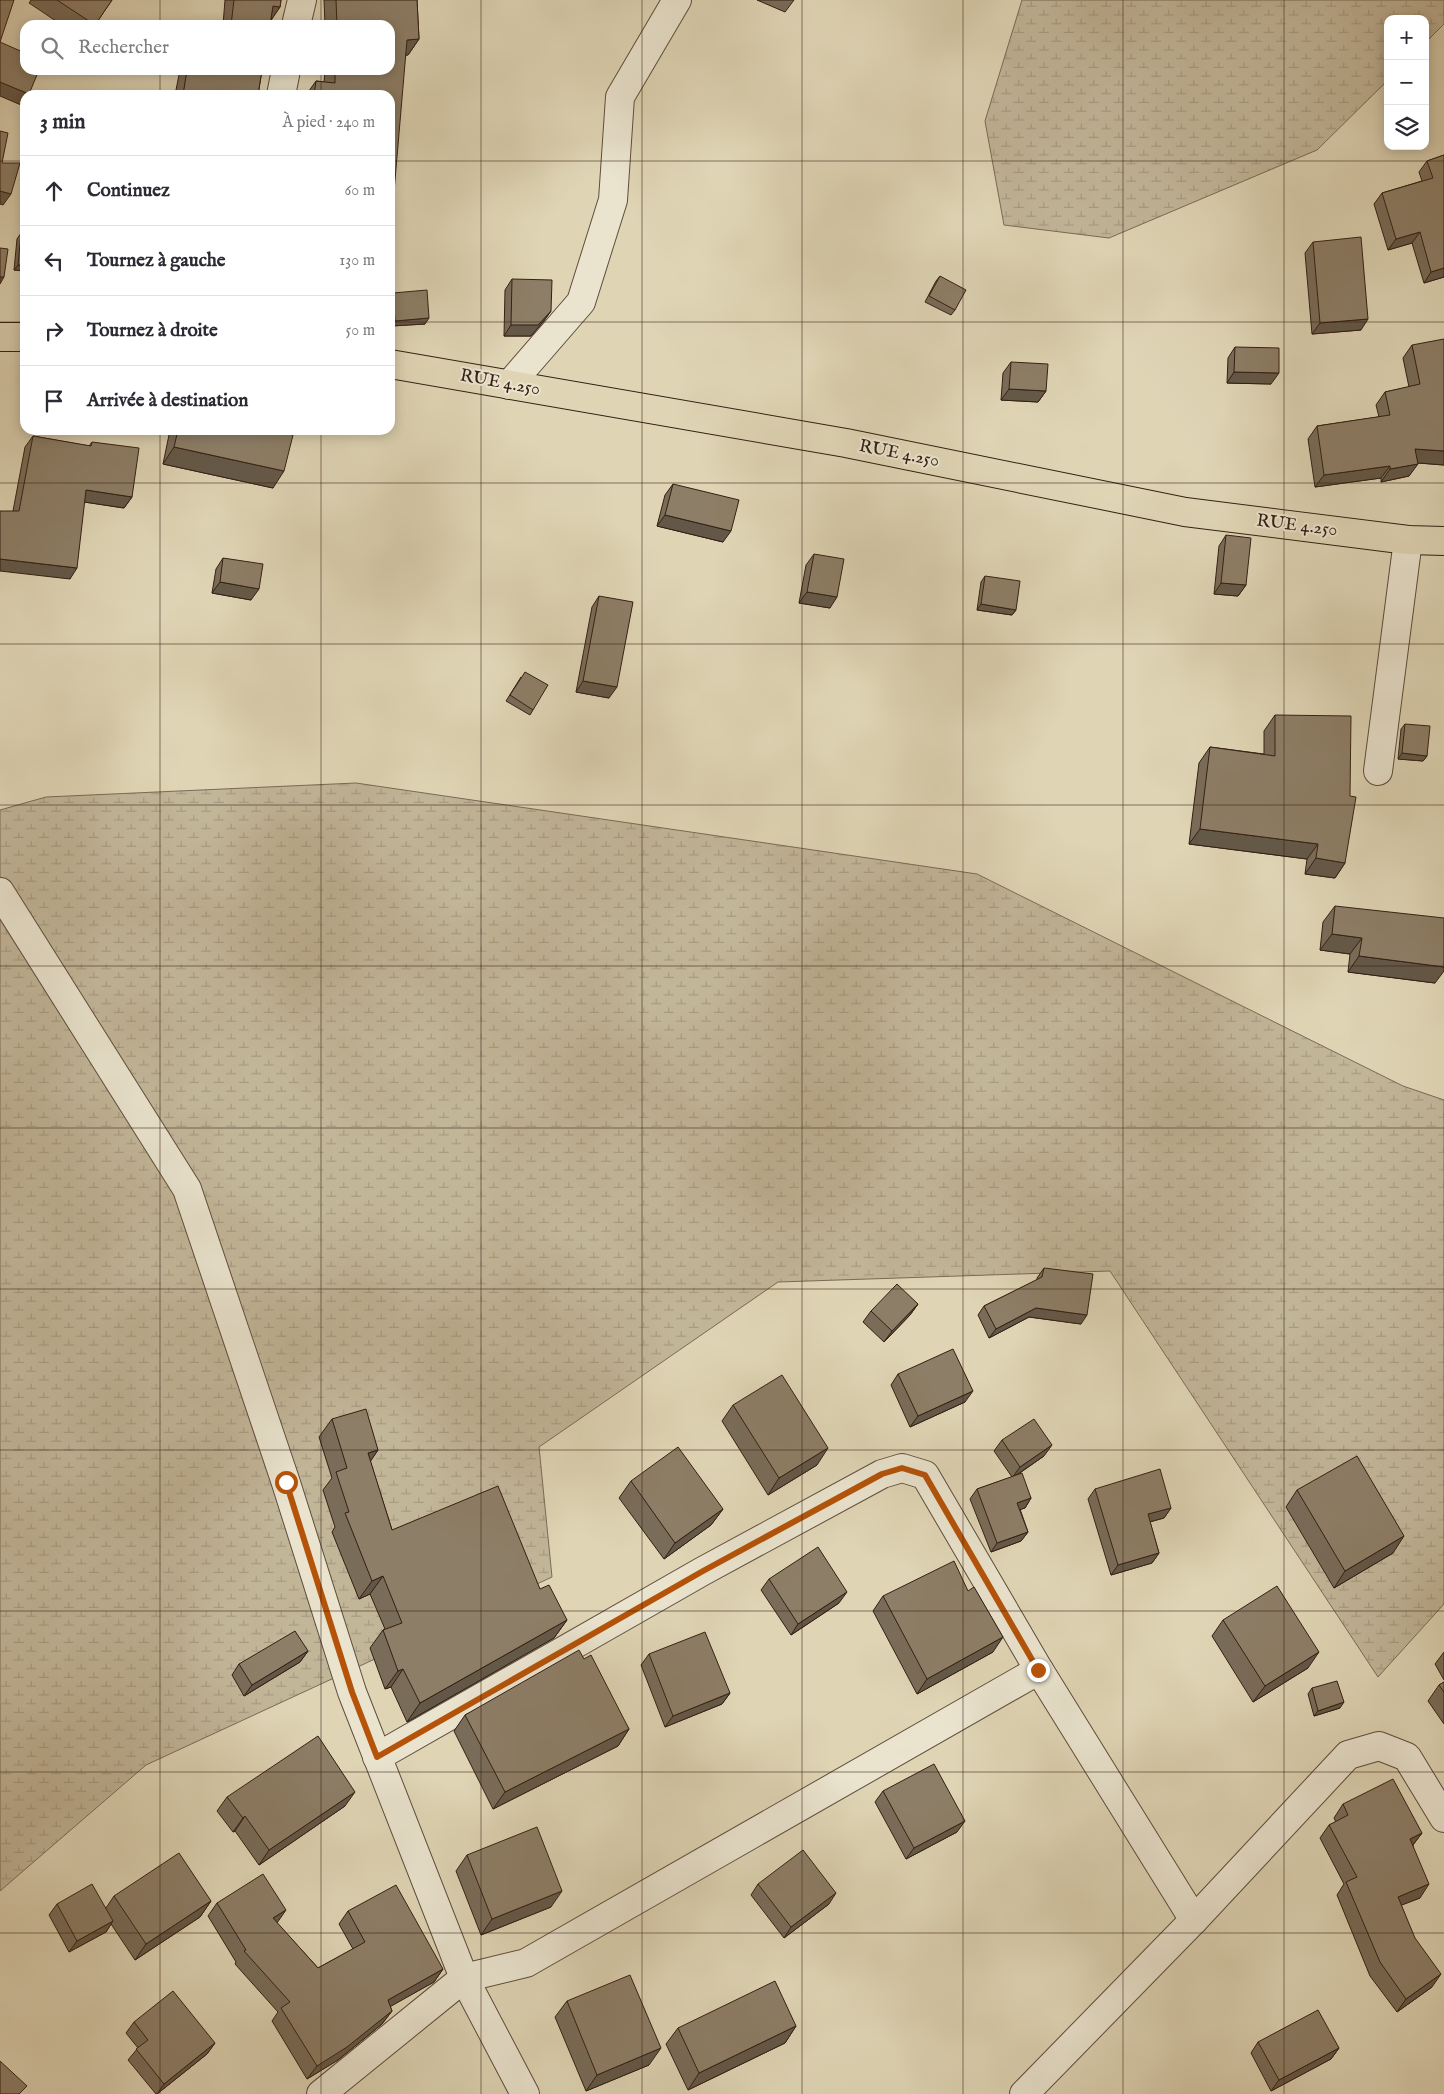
<!DOCTYPE html>
<html lang="fr">
<head>
<meta charset="utf-8">
<style>
	:root { --surface:#fff; --page:#f7f7f7; --text:#2b2b33; --muted:#7c7c81; --line:#e1e1e2 }
	body { margin:0; font-family:"IM FELL English",serif; background:var(--page); color:var(--text) }
	.controls { position:absolute; right:15px; top:15px; display:grid; overflow:hidden; border-radius:10px; box-shadow:0 2px 12px #0003 }
	.controls button { width:45px; height:45px; display:grid; place-items:center; padding:0; border:0; border-bottom:1px solid var(--line); background:var(--surface); color:var(--text); font:25px sans-serif }
	.stop { position:absolute; width:15px; height:15px; margin:-11px; border:4px solid #b45309; border-radius:50%; background:#fff }
	.stop.end { background:#b45309; border-color:#fff; box-shadow:0 1px 5px #0008 }
	.list { margin:0; padding:0; list-style:none }
	h2 { display:flex; justify-content:space-between; align-items:center; height:65px; margin:0; padding:0 20px; font-size:21px }
	h2 small { font-size:16px; font-weight:400; color:var(--muted) }
	.list li { display:grid; grid-template-columns:32px 1fr auto; gap:15px; align-items:center; box-sizing:border-box; height:70px; padding:0 20px; border-top:1px solid var(--line) }
	.list b { display:block; font-size:19px; white-space:nowrap }
	.list em { font-size:16px; font-style:normal; color:var(--muted) }
	.icon { flex:none; width:28px; height:28px; fill:none; stroke:currentColor; stroke-width:2; stroke-linecap:round; stroke-linejoin:round }
	.map { position:relative; flex:none; width:1444px; height:2094px; overflow:hidden }
	.search { position:absolute; background:var(--surface); box-shadow:0 2px 12px #0003; left:20px; top:20px; width:375px; height:55px; display:flex; align-items:center; gap:12px; box-sizing:border-box; padding:0 18px; border-radius:15px; color:var(--muted); font-size:19px }
	.panel { position:absolute; background:var(--surface); box-shadow:0 2px 12px #0003; left:20px; top:90px; width:375px; height:345px; border-radius:15px }
	.map>svg:first-child { display:block }
</style>
</head>
<body>
<div class="map">
<svg width="1444" height="2094" viewBox="0 0 1444 2094">
	<defs>
		<pattern id="wetland-marsh" width="20" height="14" patternUnits="userSpaceOnUse" patternTransform="scale(1.25)"><rect width="20" height="14" fill="#c2b699"/><path d="M1 5h8M5 5V1M11 12h8M15 12V8" fill="none" stroke="#a79c83"/></pattern>
	</defs>
	<rect width="100%" height="100%" fill="#dfd5b5"/>
	<filter id="stains"><feTurbulence type="fractalNoise" baseFrequency=".004" numOctaves="4"/><feColorMatrix values="0 0 0 0 .2 0 0 0 0 .09 0 0 0 0 .02 0 0 0 .5 -.17"/></filter>
	<radialGradient id="worn" r=".72"><stop offset=".6" stop-color="#630" stop-opacity="0"/><stop offset="1" stop-color="#630" stop-opacity=".3"/></radialGradient>
	<g fill="url(#wetland-marsh)" stroke="#7b6a56">
		<path d="M1022,0h422v24l-19,19v-24h-37v61l-71,70 -208,88 -105,-13 -19,-104z"/>
		<path d="M356,783l621,91 426,212 41,14v504l-66,73 -268,-406 -332,11 -239,165 13,130 -406,188 -146,126v-1081l46,-13z"/>
	</g>
	<g fill="none" stroke-linecap="round" stroke-linejoin="round">
		<defs>
			<g id="minor">
				<path d="M296,25l6,-25"/>
				<path d="M281,95l5,-25"/>
				<path d="M509,385l72,-83 32,-102 7,-103 57,-97"/>
				<path d="M1378,771l30,-231"/>
				<path d="M0,892l187,297 99,294 66,209 112,286 61,116"/>
				<path d="M377,1757l326,-186 179,-97 20,-6 23,7 114,195 155,250"/>
				<path d="M321,2094l143,-116 62,-15 513,-293"/>
				<path d="M1024,2094l170,-174 154,-165 31,-9 28,11 37,61"/>
			</g>
			<g id="major">
				<path d="M0,337h25"/>
				<path d="M390,364l456,79 339,69 223,28 36,1"/>
			</g>
		</defs>
		<use href="#minor" stroke="#5f4c3c" stroke-width="30"/>
		<use href="#major" stroke="#341f13" stroke-width="30"/>
		<use href="#minor" stroke="#eae4cf" stroke-width="28"/>
		<use href="#major" stroke="#dfd5b5" stroke-width="28"/>
	</g>
	<g fill="#796c59" stroke="#341f13">
		<path d="M31,0h81l-17,25h-33l-33,-22z"/>
		<path d="M225,0h56l-1,7 -10,14v4h-47z"/>
		<path d="M324,0h93l2,39 -11,16h-2l-16,40h-84l10,-14 8,1 1,-12h65v-45h-65z"/>
		<path d="M757,0h37l-9,12z"/>
		<path d="M180,70h82l-4,25h-83z"/>
		<path d="M1444,155v122l-20,6 -12,-40 -24,7 -14,-46 8,-11 40,-12 -3,-9 8,-11z"/>
		<path d="M21,233l4,38 -11,-1 3,-31z"/>
		<path d="M1313,242l48,88 -49,4 -7,-81z"/>
		<path d="M940,276l15,34 -4,5 -26,-13 11,-21z"/>
		<path d="M512,279l39,32 -8,11 -12,14h-27l1,-46z"/>
		<path d="M393,293l32,31 -34,2 -1,-29z"/>
		<path d="M1412,345l32,120 -26,-2 -9,13 -28,6v-4l-66,9 -7,-48 9,-13 62,-9 -3,-12 9,-13 24,-5 -6,-29z"/>
		<path d="M1235,347l36,37 -44,-1 1,-25z"/>
		<path d="M1011,362l35,29 -8,11 -37,-2 2,-27z"/>
		<path d="M170,430h100l3,58 -110,-24z"/>
		<path d="M33,436l56,10 3,-4 40,55 -8,11 -40,-6 -14,77 -57,-68 12,-64z"/>
		<path d="M673,484l50,58 -66,-16 8,-31z"/>
		<path d="M1226,535l20,50 -8,11 -24,-2 5,-48z"/>
		<path d="M814,554l16,54 -31,-5 7,-38z"/>
		<path d="M223,558l28,42 -39,-7 4,-24z"/>
		<path d="M985,576l31,34 -4,5 -35,-5 4,-28z"/>
		<path d="M599,596l10,102 -33,-6 16,-85z"/>
		<path d="M521,677l12,33 -3,5 -24,-14z"/>
		<path d="M1275,715l70,148 -10,15 -30,-4 2,-15 -118,-15 10,-81 11,-16 54,7v-23z"/>
		<path d="M1405,724l22,32 -4,5 -25,-2 3,-30z"/>
		<path d="M1335,906l100,77 -87,-11 2,-18 -30,-4 3,-28z"/>
		<path d="M1044,1268l37,56 -52,-7 -40,21 -11,-23 6,-9 53,-26v-2z"/>
		<path d="M918,1304l-8,11 -26,27 -21,-20 8,-11z"/>
		<path d="M898,1374l67,28 -55,25 -19,-42z"/>
		<path d="M733,1405l84,60 -49,30 -46,-74z"/>
		<path d="M332,1419l46,31 -8,11 22,69 148,59 27,31 -13,18 -147,84 -16,-35 -6,2 -15,-41 13,-18 2,-1 -15,-35 -11,5 -27,-67 3,-5 -12,-37 9,-12 -13,-41z"/>
		<path d="M1002,1440l42,16 -27,19 14,23 -6,10 -5,1 8,23 -7,9 -30,11 -21,-53 7,-10 35,-12 -18,-26z"/>
		<path d="M631,1481l92,28 -12,16 -47,34 -45,-61z"/>
		<path d="M1095,1489l76,19 -7,10 -14,4 9,31 -7,10 -41,12 -23,-76z"/>
		<path d="M1297,1490l96,63 -59,35 -48,-81z"/>
		<path d="M769,1579l70,24 -48,32 -30,-45z"/>
		<path d="M883,1596l110,56 -76,42 -44,-83z"/>
		<path d="M1223,1620l85,48 -55,34 -41,-66z"/>
		<path d="M308,1651l-8,11 -56,34 -12,-21 7,-11z"/>
		<path d="M1444,1652v28l-9,-16z"/>
		<path d="M649,1654l81,39 -8,11 -57,23 -24,-62z"/>
		<path d="M584,1659l45,70 -11,17 -125,63 -39,-78 11,-16z"/>
		<path d="M1444,1682v42l-16,-23 11,-16z"/>
		<path d="M1312,1688l28,20 -26,8 -6,-22z"/>
		<path d="M883,1791l74,41 -51,27 -31,-57z"/>
		<path d="M227,1797l118,9 -86,59 -24,-34 -2,1 -16,-21z"/>
		<path d="M1343,1804l79,29 -9,12 7,53 -19,7 31,82 -35,25 -27,-36 -33,-81 7,-11 -24,-46 9,-13 7,-3 -2,-4z"/>
		<path d="M467,1855l84,52 -70,28 -25,-64z"/>
		<path d="M758,1884l71,20 -45,34 -33,-43z"/>
		<path d="M114,1896l97,5 -11,16 -65,43 -24,-36 -5,8 -37,20 -20,-37 8,-11 49,4z"/>
		<path d="M217,1903l60,20 41,45 35,-19 -14,-25 9,-13 95,58 -9,13 -44,24 2,5 -10,13 -44,36 -31,19 -35,-58 6,-9 -43,-48 1,-2 -28,-46z"/>
		<path d="M567,2001l82,64 -63,26 -31,-74z"/>
		<path d="M134,2022l81,21 -8,11 -50,40h-1l-28,-34 10,-12 -12,-15z"/>
		<path d="M796,2026l-11,17 -97,47 -22,-46 12,-16z"/>
		<path d="M1258,2042l81,6 -8,11 -60,32 -20,-38z"/>
	</g>
	<g fill="#635848" stroke="#341f13">
		<path d="M273,6l7,1 -10,15z"/>
		<path d="M419,39l-11,16h-12l11,-15z"/>
		<path d="M0,82l29,12 -4,1v5l-4,5 -21,-9z"/>
		<path d="M0,191l11,3 -8,11 -3,-1z"/>
		<path d="M1420,232l-8,11 -24,7 8,-11z"/>
		<path d="M18,265h7v6l-11,-1z"/>
		<path d="M1444,268v9l-20,6 7,-11z"/>
		<path d="M0,277h4l-4,7z"/>
		<path d="M551,311l-8,11 -12,14h-27l7,-11z"/>
		<path d="M429,318l-4,6 -34,2 4,-5z"/>
		<path d="M1368,319l-7,11 -49,4 8,-11z"/>
		<path d="M1234,372l45,1 -8,11 -44,-1z"/>
		<path d="M1009,389l37,2 -8,11 -37,-2z"/>
		<path d="M174,447l110,24 -11,17 -110,-24z"/>
		<path d="M1415,449l29,2v14l-38,-3z"/>
		<path d="M1418,464l-9,12 -28,6 9,-13z"/>
		<path d="M1390,466l-9,12 -66,9 9,-12z"/>
		<path d="M86,490l46,7 -8,11 -46,-7z"/>
		<path d="M665,515l66,16 -8,11 -66,-16z"/>
		<path d="M0,559l77,9 -7,11 -70,-8z"/>
		<path d="M220,582l39,7 -8,11 -39,-7z"/>
		<path d="M1221,583l25,2 -8,11 -24,-2z"/>
		<path d="M807,592l30,5 -7,11 -31,-5z"/>
		<path d="M981,604l35,6 -4,5 -35,-5z"/>
		<path d="M583,681l34,6 -8,11 -33,-6z"/>
		<path d="M1402,753l25,3 -4,5 -25,-2z"/>
		<path d="M1200,829l118,15 -11,15 -118,-15z"/>
		<path d="M1316,858l29,5 -10,15 -30,-4z"/>
		<path d="M1332,934l30,4 -12,16 -30,-4z"/>
		<path d="M1359,956l85,11v4l-9,12 -87,-11z"/>
		<path d="M918,1304l-8,11 -26,27 8,-11z"/>
		<path d="M1036,1308l51,7 -6,9 -52,-7 -40,21 7,-9z"/>
		<path d="M973,1391l-8,11 -55,25 8,-11z"/>
		<path d="M1052,1445l-8,11 -32,22 8,-11z"/>
		<path d="M828,1448l-11,17 -49,30 11,-17z"/>
		<path d="M378,1450l-12,18 2,-15z"/>
		<path d="M1031,1498l-6,10 -14,5 6,-10z"/>
		<path d="M1171,1508l-7,10 -23,6 7,-10z"/>
		<path d="M723,1509l-12,16 -47,34 11,-16z"/>
		<path d="M1028,1532l-7,9 -30,11 6,-9z"/>
		<path d="M1404,1536l-11,17 -59,35 11,-17z"/>
		<path d="M1159,1553l-7,10 -41,12 7,-10z"/>
		<path d="M383,1576l-13,18 -11,5 13,-18z"/>
		<path d="M847,1592l-8,11 -48,32 7,-11z"/>
		<path d="M567,1620l-13,18 -147,84 13,-19z"/>
		<path d="M1003,1637l-10,15 -76,42 10,-15z"/>
		<path d="M308,1651l-8,11 -56,34 8,-11z"/>
		<path d="M1319,1652l-11,16 -55,34 12,-16z"/>
		<path d="M403,1669l-12,18 -6,2 13,-18z"/>
		<path d="M730,1693l-8,11 -57,23 8,-11z"/>
		<path d="M1344,1702l-4,6 -26,8 4,-5z"/>
		<path d="M629,1729l-11,17 -125,63 12,-17z"/>
		<path d="M355,1792l-10,14 -86,59 10,-15z"/>
		<path d="M245,1816l-10,15 -2,1 10,-14z"/>
		<path d="M965,1821l-8,11 -51,27 8,-11z"/>
		<path d="M1422,1833l-10,13 -2,-7z"/>
		<path d="M1429,1884l-9,14 -31,12 9,-13z"/>
		<path d="M562,1891l-11,16 -70,28 11,-16z"/>
		<path d="M836,1893l-7,11 -45,34 7,-11z"/>
		<path d="M211,1901l-11,16 -65,43 11,-16z"/>
		<path d="M286,1910l-9,13 -4,-5z"/>
		<path d="M113,1921l-7,11 -37,20 8,-11z"/>
		<path d="M443,1969l-9,13 -55,31 9,-13z"/>
		<path d="M1441,1974l-9,13 -35,25 9,-13z"/>
		<path d="M392,2011l-10,13 -44,36 -31,19 10,-13z"/>
		<path d="M796,2026l-11,17 -97,47 11,-17z"/>
		<path d="M215,2043l-8,11 -50,40 7,-10z"/>
		<path d="M661,2048l-12,17 -63,26 11,-16z"/>
		<path d="M1339,2048l-8,11 -60,32 8,-11z"/>
	</g>
	<g fill="#8d7e67" stroke="#341f13">
		<path d="M0,0h14l-14,42 25,11v17h14l-10,24 -29,-12z"/>
		<path d="M57,0h55l-17,25z"/>
		<path d="M234,0h47l-1,7 -7,-1 -3,19h-39z"/>
		<path d="M336,0h81l2,39 -12,1 -15,175h-2v-120h-76l2,-14 19,2v-13h55v-45h-53z"/>
		<path d="M187,70h75l-4,25h-75z"/>
		<path d="M0,131l8,2 -6,30h18l-9,31 -11,-3z"/>
		<path d="M1444,155v113l-13,4 -11,-40 -24,7 -14,-46 51,-15 -6,-17z"/>
		<path d="M21,233l4,1v31h-7z"/>
		<path d="M1361,237l7,82 -48,4 -7,-81z"/>
		<path d="M0,248l8,1 -4,28h-4z"/>
		<path d="M940,276l26,14 -11,20 -26,-14z"/>
		<path d="M512,279l40,1 -1,31 -13,14h-27z"/>
		<path d="M427,290l2,28 -34,3 -2,-28z"/>
		<path d="M1444,339v112l-29,-2 3,15 -28,5v-3l-66,9 -7,-49 73,-11 -5,-23 35,-8 -8,-39z"/>
		<path d="M1235,347l44,1v25l-45,-1z"/>
		<path d="M1011,362l37,2 -2,27 -37,-2z"/>
		<path d="M178,430h92l23,5 -9,36 -110,-24z"/>
		<path d="M33,436l58,10 1,-4 47,6 -7,49 -46,-7 -9,78 -77,-9v-48h19z"/>
		<path d="M673,484l66,16 -8,31 -66,-16z"/>
		<path d="M1226,535l25,3 -5,47 -25,-2z"/>
		<path d="M814,554l30,5 -7,38 -30,-5z"/>
		<path d="M223,558l40,6 -4,25 -39,-7z"/>
		<path d="M985,576l35,5 -4,29 -35,-6z"/>
		<path d="M599,596l34,6 -16,85 -34,-6z"/>
		<path d="M525,672l23,13 -15,25 -23,-15z"/>
		<path d="M1275,715l76,1 -1,80 6,1 -11,66 -29,-5 2,-14 -118,-15 10,-82 65,9z"/>
		<path d="M1405,724l25,2 -3,30 -25,-3z"/>
		<path d="M1335,906l109,12v49l-85,-11 3,-18 -30,-4z"/>
		<path d="M1044,1268l49,6 -6,41 -51,-7 -40,21 -12,-23 58,-29z"/>
		<path d="M897,1284l21,20 -26,27 -21,-20z"/>
		<path d="M953,1349l20,42 -55,25 -20,-42z"/>
		<path d="M782,1375l46,73 -49,30 -46,-73z"/>
		<path d="M366,1409l12,41 -10,3 24,77 106,-44 42,103 9,-4 18,35 -147,83 -17,-34 -5,2 -15,-41 19,-7 -19,-47 -11,5 -27,-68 4,-1 -13,-40 11,-4 -15,-49z"/>
		<path d="M1034,1419l18,26 -32,22 -18,-27z"/>
		<path d="M678,1447l45,62 -48,34 -44,-62z"/>
		<path d="M1357,1456l47,80 -59,35 -48,-81z"/>
		<path d="M1160,1469l11,39 -23,6 11,39 -41,12 -23,-76z"/>
		<path d="M1022,1473l9,25 -14,5 11,29 -31,11 -20,-54z"/>
		<path d="M818,1547l29,45 -49,32 -29,-45z"/>
		<path d="M954,1561l14,30 6,-4 29,50 -76,42 -44,-83z"/>
		<path d="M1277,1586l42,66 -54,34 -42,-66z"/>
		<path d="M295,1631l13,20 -56,34 -13,-21z"/>
		<path d="M705,1632l25,61 -57,23 -24,-62z"/>
		<path d="M579,1650l5,9 7,-4 38,74 -124,63 -40,-77z"/>
		<path d="M1337,1681l7,21 -26,9 -6,-23z"/>
		<path d="M1444,1682v10l-5,-7z"/>
		<path d="M318,1736l37,56 -86,58 -24,-34 -2,2 -16,-21z"/>
		<path d="M934,1764l31,57 -51,27 -31,-57z"/>
		<path d="M1393,1779l29,54 -12,6 19,45 -31,13 17,41 26,36 -35,25 -26,-37 -34,-80 11,-5 -28,-52 19,-10 -5,-11z"/>
		<path d="M537,1827l25,64 -70,28 -25,-64z"/>
		<path d="M803,1850l33,43 -45,34 -33,-43z"/>
		<path d="M179,1853l32,48 -65,43 -32,-48z"/>
		<path d="M263,1874l23,36 -13,8 45,50 47,-26 -17,-31 48,-26 47,84 -55,31 4,11 -45,36 -30,19 -36,-58 9,-6 -46,-51 2,-1 -29,-47z"/>
		<path d="M92,1884l21,37 -36,20 -20,-37z"/>
		<path d="M630,1975l31,73 -64,27 -30,-74z"/>
		<path d="M775,1981l21,45 -97,47 -21,-45z"/>
		<path d="M173,1991l42,52 -51,41 -28,-35 12,-9 -14,-18z"/>
		<path d="M1318,2010l21,38 -60,32 -21,-38z"/>
		<path d="M0,2061l27,25 -8,8h-19z"/>
	</g>
	<g fill="none" stroke-linecap="round" stroke-linejoin="round">
		<path stroke="#b45309" stroke-width="6" d="M286,1482l66,210 25,65 326,-186 179,-97 20,-6 23,7 113,195"/>
	</g>
	<path fill="none" stroke="#341f13" stroke-width="1" stroke-opacity="0.55" d="M160,0v25M321,0v25M481,0v2094M642,0v2094M802,0v2094M963,0v2094M1123,0v2094M1284,0v2094M160,70v25M321,70v25M0,161h25M390,161h1054M0,322h25M390,322h1054M160,430v1664M321,430v1664M0,483h1444M0,644h1444M0,805h1444M0,966h1444M0,1128h1444M0,1289h1444M0,1450h1444M0,1611h1444M0,1772h1444M0,1933h1444"/>
	<g text-anchor="middle" dominant-baseline="central" stroke-width="4" stroke-linejoin="round" paint-order="stroke">
		<g font-size="18" fill="#341f13" stroke="#eae4cf">
			<text transform="translate(500 383) rotate(10)">RUE 4.250</text>
			<text transform="translate(899 454) rotate(11)">RUE 4.250</text>
			<text transform="translate(1297 526) rotate(7)">RUE 4.250</text>
		</g>
	</g>
	<rect width="100%" height="100%" filter="url(#stains)"/>
	<rect width="100%" height="100%" fill="url(#worn)"/>
</svg>
<div class="controls">
<button>+</button>
<button>−</button>
<button><svg class="icon" aria-label="layers" viewBox="0 0 24 24"><path d="M12 4l9 5-9 5-9-5zM3 14l9 5 9-5"/></svg></button>
</div>
<div class="stop" style="left:286px;top:1482px"></div>
<div class="stop end" style="left:1038px;top:1670px"></div>
<div class="search"><svg class="icon" aria-label="search" viewBox="0 0 24 24"><circle cx="10" cy="10" r="6"/><path d="M15 15l6 6"/></svg>Rechercher</div>
<section class="panel">
<h2>3 min<small>À pied · 240 m</small></h2>
<ul class="list">
<li><svg class="icon" aria-label="ahead" viewBox="0 0 24 24"><path d="M12 20V5M6 11l6-6 6 6"/></svg><div><b>Continuez</b></div><em>60 m</em></li>
<li><svg class="icon" aria-label="left" viewBox="0 0 24 24"><path d="M17 20v-9H6M10 6l-5 5 5 5"/></svg><div><b>Tournez à gauche</b></div><em>130 m</em></li>
<li><svg class="icon" aria-label="right" viewBox="0 0 24 24"><path d="M7 20v-9h11M14 6l5 5-5 5"/></svg><div><b>Tournez à droite</b></div><em>50 m</em></li>
<li><svg class="icon" aria-label="arrive" viewBox="0 0 24 24"><path d="M6 21V4h12l-3 4 3 4H6"/></svg><div><b>Arrivée à destination</b></div></li>
</ul>
</section>
</div>
</body>
</html>
